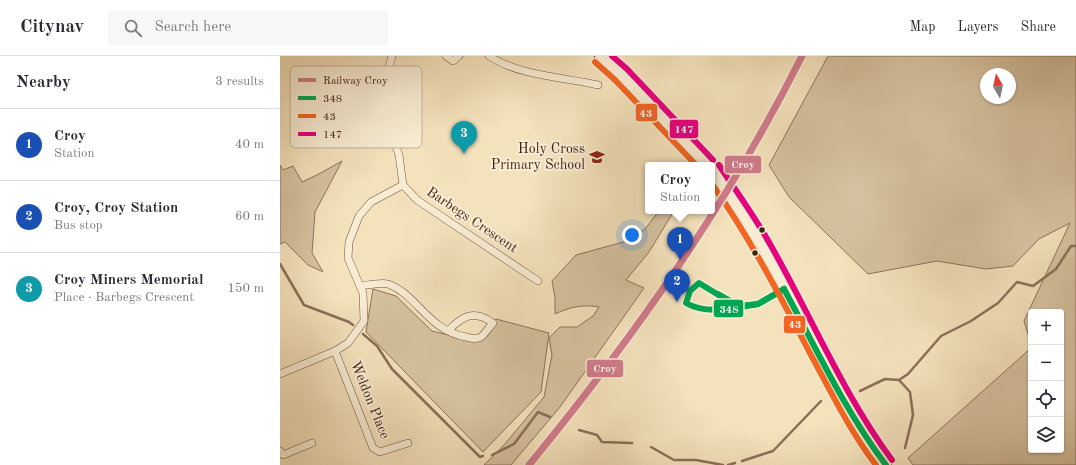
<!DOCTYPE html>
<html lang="en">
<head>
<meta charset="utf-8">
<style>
	:root { --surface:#fff; --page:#f7f7f7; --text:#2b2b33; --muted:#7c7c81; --line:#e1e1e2; --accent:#111827 }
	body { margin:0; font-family:"Old Standard TT",serif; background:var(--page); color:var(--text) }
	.controls { position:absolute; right:12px; bottom:12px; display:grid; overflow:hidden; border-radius:4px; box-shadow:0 1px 3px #0004 }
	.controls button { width:36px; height:36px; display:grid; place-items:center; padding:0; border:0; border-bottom:1px solid var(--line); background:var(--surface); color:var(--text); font:20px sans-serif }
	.compass { position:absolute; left:700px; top:12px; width:36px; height:36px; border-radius:50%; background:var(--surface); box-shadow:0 1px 3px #0004; rotate:351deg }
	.you { position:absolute; left:352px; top:179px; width:14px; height:14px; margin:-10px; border:3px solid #fff; border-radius:50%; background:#1a73e8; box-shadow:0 0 0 6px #1a73e833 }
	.badge { display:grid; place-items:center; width:26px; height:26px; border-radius:50%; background:var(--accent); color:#fff; font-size:13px; font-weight:700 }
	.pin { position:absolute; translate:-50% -33px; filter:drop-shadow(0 1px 2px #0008) }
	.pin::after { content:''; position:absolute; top:21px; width:14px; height:12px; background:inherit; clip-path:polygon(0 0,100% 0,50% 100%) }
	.popup { position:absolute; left:365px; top:106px; width:70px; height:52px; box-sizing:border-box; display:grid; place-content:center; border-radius:4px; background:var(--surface); filter:drop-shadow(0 1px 3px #0005); font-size:13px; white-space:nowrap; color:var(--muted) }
	.popup b { font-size:15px; color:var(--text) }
	.popup::after { content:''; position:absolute; left:50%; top:100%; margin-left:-8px; border:8px solid transparent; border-top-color:var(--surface) }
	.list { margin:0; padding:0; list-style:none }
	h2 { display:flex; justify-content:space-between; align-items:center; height:52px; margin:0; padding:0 16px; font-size:17px }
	h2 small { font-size:13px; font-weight:400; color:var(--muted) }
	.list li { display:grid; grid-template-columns:26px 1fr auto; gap:12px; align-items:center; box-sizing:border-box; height:72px; padding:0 16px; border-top:1px solid var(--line) }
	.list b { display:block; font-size:15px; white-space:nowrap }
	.list p { margin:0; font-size:13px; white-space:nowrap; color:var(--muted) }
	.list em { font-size:13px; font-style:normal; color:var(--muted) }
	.icon { flex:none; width:22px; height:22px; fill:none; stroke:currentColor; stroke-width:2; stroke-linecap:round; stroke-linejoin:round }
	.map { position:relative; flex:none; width:796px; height:409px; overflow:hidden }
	header { display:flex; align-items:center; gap:24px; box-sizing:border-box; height:56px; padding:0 20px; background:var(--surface); border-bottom:1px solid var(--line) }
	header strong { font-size:19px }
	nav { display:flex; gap:22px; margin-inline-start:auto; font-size:14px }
	.search { width:280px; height:36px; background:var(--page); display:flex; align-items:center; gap:10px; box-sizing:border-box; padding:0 14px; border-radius:4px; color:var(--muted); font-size:15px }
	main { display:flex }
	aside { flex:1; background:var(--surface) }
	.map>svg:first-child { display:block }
</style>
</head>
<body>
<header>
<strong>Citynav</strong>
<div class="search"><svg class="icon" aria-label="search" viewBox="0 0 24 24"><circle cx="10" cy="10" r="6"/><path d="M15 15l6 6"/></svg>Search here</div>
<nav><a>Map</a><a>Layers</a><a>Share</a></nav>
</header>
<main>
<aside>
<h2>Nearby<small>3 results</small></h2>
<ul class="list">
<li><span class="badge" style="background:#1a4fb4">1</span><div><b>Croy</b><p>Station</p></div><em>40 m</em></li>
<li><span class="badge" style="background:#1a4fb4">2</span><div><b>Croy, Croy Station</b><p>Bus stop</p></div><em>60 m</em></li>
<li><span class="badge" style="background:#0f9aa8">3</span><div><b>Croy Miners Memorial</b><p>Place · Barbegs Crescent</p></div><em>150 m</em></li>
</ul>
</aside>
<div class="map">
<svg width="796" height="409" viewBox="0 0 796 409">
	<rect width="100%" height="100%" fill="#f4e2bc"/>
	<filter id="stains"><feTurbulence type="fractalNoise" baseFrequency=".005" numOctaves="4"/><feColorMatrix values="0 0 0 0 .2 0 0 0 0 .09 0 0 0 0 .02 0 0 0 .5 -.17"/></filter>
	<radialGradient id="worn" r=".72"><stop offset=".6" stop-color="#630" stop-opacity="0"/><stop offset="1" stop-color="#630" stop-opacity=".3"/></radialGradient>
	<g fill="#d6c2a0" stroke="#8d725c" fill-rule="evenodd">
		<path d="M548,0h248v409h-163l-5,-7 123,-110v102h30v-138h-30v32l-7,-23 46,-98 -31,16 -26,27 -27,3 -49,-8 -69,13 -79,-77 -20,-32zM706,18h24v24h-24z"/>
		<path d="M62,105l-27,51 -3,41 11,19 -15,-7 -23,-23 -5,2v-79l3,5 10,-4 9,16 15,-7z"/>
		<path d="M379,155h15l-25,41 -23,28 18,8 -84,119 -49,58h-27l20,-20 40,-48 8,-42 -3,-17 11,-11h17l16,-11 6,-9c-16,-3 -29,0 -44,7v-17l-3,-16 24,-26 51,-14 18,-12z"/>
		<path d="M93,233l23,7 36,35 42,10 14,-6 8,-16 53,14 -8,59 -58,60 -117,-120z"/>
	</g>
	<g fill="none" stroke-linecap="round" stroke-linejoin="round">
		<g stroke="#8a6f58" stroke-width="2.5">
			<path d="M0,208l24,41 45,17 4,3"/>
			<path d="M83,278l14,12 15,23 88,88 3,-1"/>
			<path d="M619,324l11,12 3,23 -8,33"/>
			<path d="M580,335l25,-12 14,1 9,-6 33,-38 30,-15 27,-18 19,-21 16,4 23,-17 15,-23h5"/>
			<path d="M299,374l18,5 5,7 30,1"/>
			<path d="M371,391l23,13h22l27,5"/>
			<path d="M212,399l22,-11 24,-32 12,5"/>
			<path d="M462,405l31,-10 48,-50"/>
			<path d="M448,409l7,-2"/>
		</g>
		<defs>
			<g id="minor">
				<path d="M112,0l-9,33 6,38 10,28 4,30 14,15 121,81"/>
				<path d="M166,0l7,5 6,-5"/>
				<path d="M209,0c31,20 73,21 109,29"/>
				<path d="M80,230c8,-1 21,-4 28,-2 29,10 39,46 78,53 5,1 10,3 15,0 4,-3 8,-10 12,-14 -19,-14 -31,-7 -45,8"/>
				<path d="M55,295l38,97 7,4 28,-9"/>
				<path d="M0,318l55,-23 13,-8 16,-22 -1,-28 -15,-35 1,-16 10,-26 12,-14 32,-17"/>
				<path d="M0,395l3,4 29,-12"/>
			</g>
			<g id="secondary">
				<path d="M320,0l21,18 86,91"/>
				<path d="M432,114l28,40 23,37 83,156 25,42 15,20"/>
			</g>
		</defs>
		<use href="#minor" stroke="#705340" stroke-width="8"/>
		<use href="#secondary" stroke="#442317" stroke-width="12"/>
		<use href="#minor" stroke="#f8ecd3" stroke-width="7"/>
		<use href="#secondary" stroke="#f8ecd3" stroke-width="10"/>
		<defs>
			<g id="bus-1">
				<path d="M419,227l31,19 15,4c-20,4 -42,7 -59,-3l4,-12z"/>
				<path d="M504,233c32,59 61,122 102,176"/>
				<path d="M438,238l23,13 17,-3 26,-15"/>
				<path d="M434,253l44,-5 26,-15"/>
			</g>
			<g id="bus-2">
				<path d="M315,6l20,18 81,85"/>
				<path d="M432,128c38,54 68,112 99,171 20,37 39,76 65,110"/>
			</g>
			<g id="bus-3">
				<path d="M332,0l15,13 86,91"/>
				<path d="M439,109c17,26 36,52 51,79 41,72 73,150 122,216"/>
			</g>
		</defs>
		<use href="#bus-1" stroke="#f8ecd3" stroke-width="9"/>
		<use href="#bus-2" stroke="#f8ecd3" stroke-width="9"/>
		<use href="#bus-3" stroke="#f8ecd3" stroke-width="9"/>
		<use href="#bus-1" stroke="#00a651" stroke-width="6"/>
		<use href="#bus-2" stroke="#f26522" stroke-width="6"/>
		<use href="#bus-3" stroke="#e5007d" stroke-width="6"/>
		<defs>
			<path id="rail-1" d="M249,409c105,-128 199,-261 273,-409"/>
		</defs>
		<use href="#rail-1" stroke="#f8ecd3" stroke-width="10"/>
		<use href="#rail-1" stroke="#d17b8b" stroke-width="7"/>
	</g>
	<defs>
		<symbol id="school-bare" viewBox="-9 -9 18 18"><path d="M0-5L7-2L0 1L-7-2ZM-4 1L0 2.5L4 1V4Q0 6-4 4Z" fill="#8f2418" stroke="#f8ecd3" stroke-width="2.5" paint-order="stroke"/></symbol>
	</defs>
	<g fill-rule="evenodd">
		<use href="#school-bare" x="306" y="90" width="22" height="22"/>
	</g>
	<g fill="#442317" stroke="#f8ecd3" stroke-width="1.5">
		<circle cx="482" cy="174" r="3.5"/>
		<circle cx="475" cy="197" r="3.5"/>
	</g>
	<g text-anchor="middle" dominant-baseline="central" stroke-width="4" stroke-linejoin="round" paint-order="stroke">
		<g font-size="14" fill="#442317" stroke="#f8ecd3" text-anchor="end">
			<text x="305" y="93">Holy Cross<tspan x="305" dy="16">Primary School</tspan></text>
		</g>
		<g font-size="14" fill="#442317" stroke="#f8ecd3">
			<text transform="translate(192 164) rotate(34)">Barbegs Crescent</text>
			<text transform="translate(90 344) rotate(68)">Weldon Place</text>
		</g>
	</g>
	<rect x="10" y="10" width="132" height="82" rx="6" fill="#f8ecd3" stroke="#c2b09b" stroke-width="1"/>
	<rect x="18" y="22" width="18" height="4" fill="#d17b8b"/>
	<rect x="18" y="40" width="18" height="4" fill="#00a651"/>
	<rect x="18" y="58" width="18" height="4" fill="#f26522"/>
	<rect x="18" y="76" width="18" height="4" fill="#e5007d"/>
	<g font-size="11" fill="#442317">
		<text x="43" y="28">Railway Croy</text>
		<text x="43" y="46">348</text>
		<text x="43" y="64">43</text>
		<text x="43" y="82">147</text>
	</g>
	<g stroke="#f8ecd3" stroke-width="1.5">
		<rect x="355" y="47" width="23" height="19" rx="4" fill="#f26522"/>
		<rect x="389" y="63" width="30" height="20" rx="4" fill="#e5007d"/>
		<rect x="444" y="99" width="38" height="19" rx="4" fill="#d17b8b"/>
		<rect x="433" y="243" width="31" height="19" rx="4" fill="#00a651"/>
		<rect x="503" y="259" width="23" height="19" rx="4" fill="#f26522"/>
		<rect x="306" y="303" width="38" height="19" rx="4" fill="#d17b8b"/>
	</g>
	<g font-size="11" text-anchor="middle" font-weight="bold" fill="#fff">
		<text x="366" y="61">43</text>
		<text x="404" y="77">147</text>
		<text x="463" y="112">Croy</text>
		<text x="449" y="257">348</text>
		<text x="515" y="272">43</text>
		<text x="325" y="316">Croy</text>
	</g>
	<rect width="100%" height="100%" filter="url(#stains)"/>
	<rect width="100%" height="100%" fill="url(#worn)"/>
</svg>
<div class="controls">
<button>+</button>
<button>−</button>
<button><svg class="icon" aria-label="locate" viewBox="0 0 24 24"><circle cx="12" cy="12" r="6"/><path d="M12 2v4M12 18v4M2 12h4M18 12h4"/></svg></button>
<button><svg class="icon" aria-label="layers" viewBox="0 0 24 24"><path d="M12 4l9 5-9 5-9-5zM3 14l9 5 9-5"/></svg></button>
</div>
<svg class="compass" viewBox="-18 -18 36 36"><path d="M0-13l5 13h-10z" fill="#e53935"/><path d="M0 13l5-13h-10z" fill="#7c7c81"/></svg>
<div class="you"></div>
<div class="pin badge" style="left:400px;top:204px;background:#1a4fb4">1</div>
<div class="popup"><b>Croy</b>Station</div>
<div class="pin badge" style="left:397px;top:246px;background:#1a4fb4">2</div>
<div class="pin badge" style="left:184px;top:98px;background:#0f9aa8">3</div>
</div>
</main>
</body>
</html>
